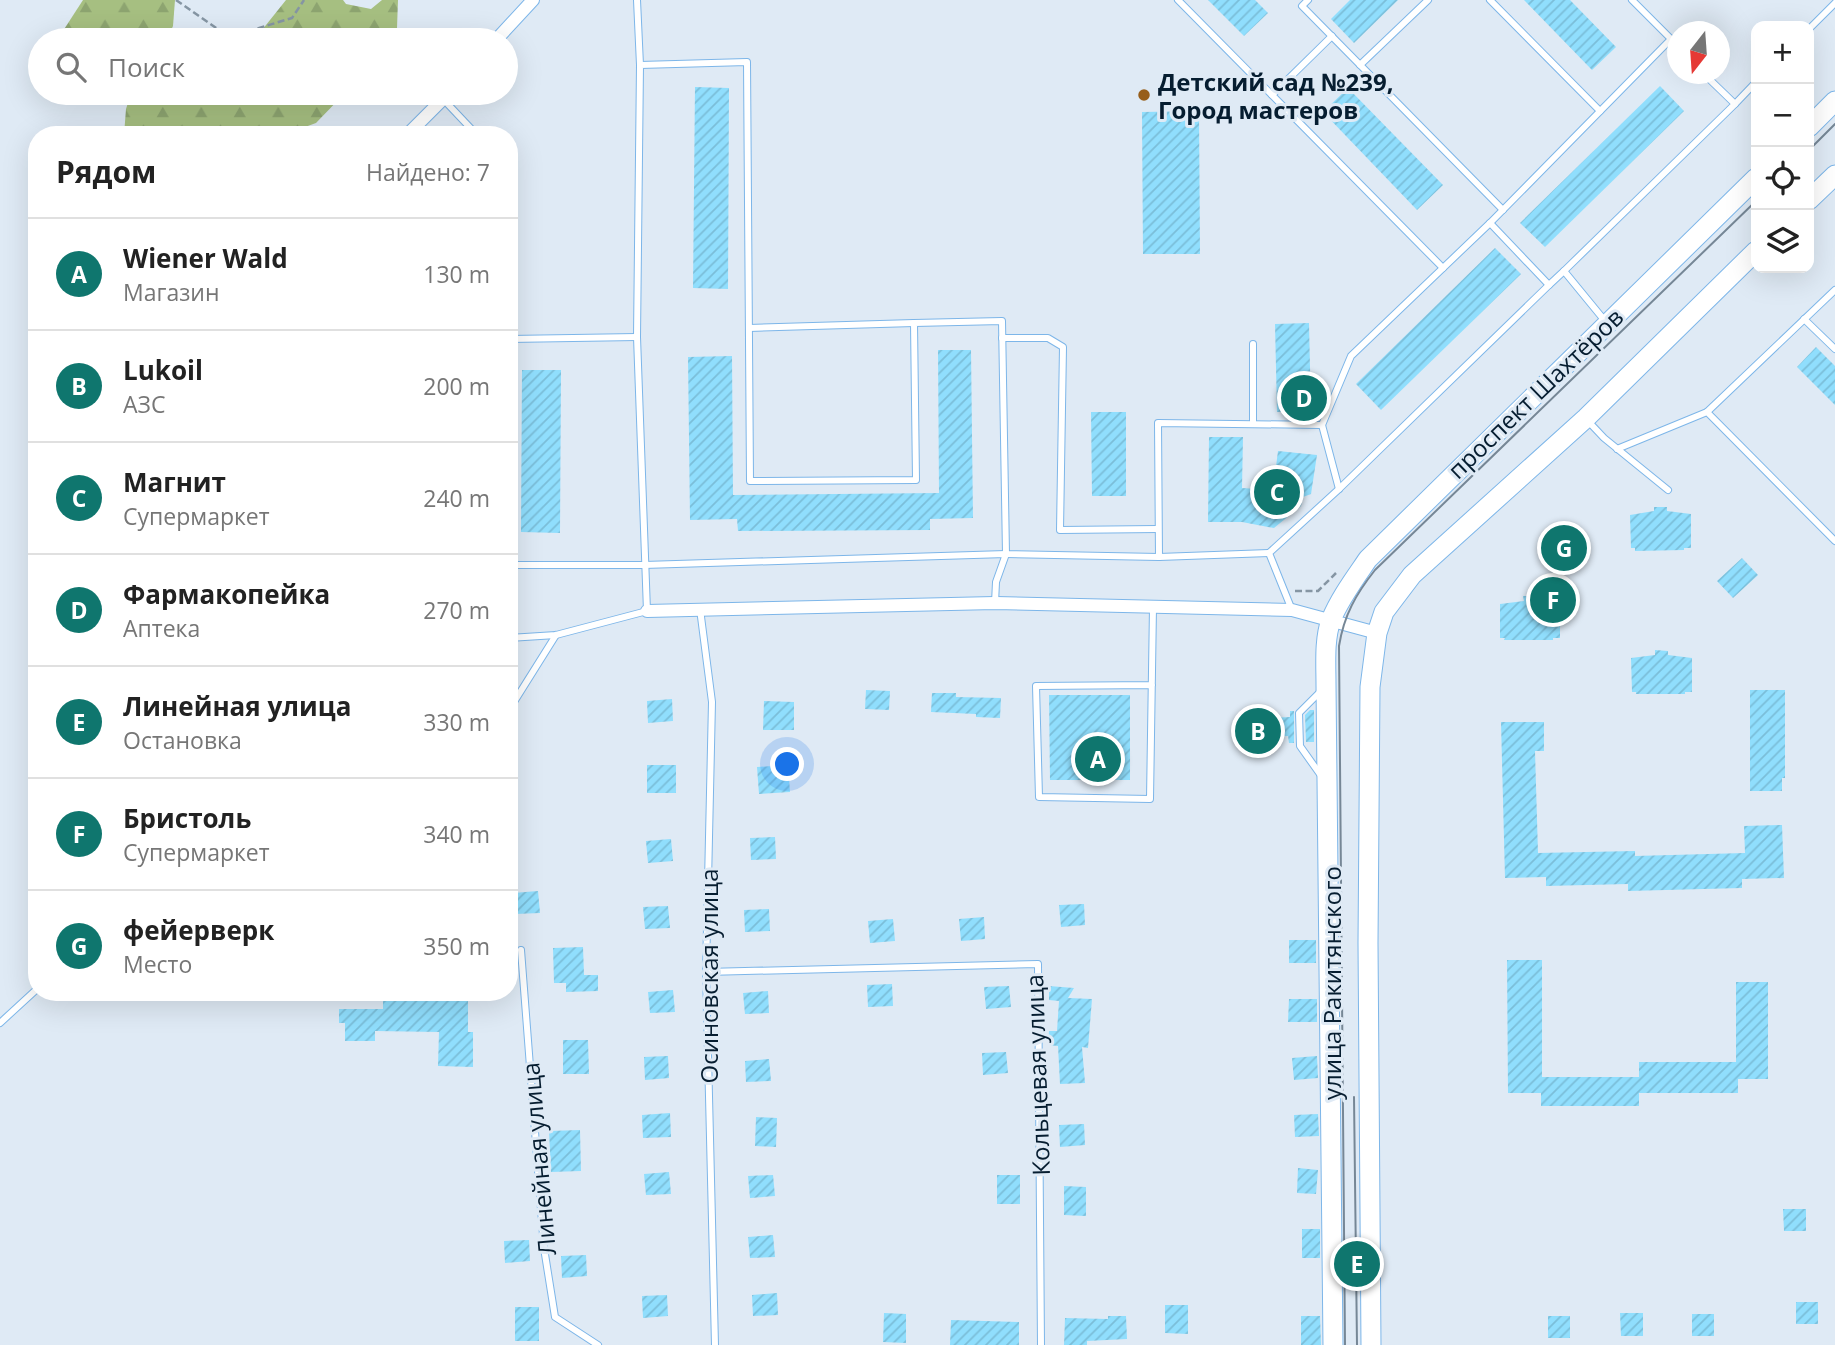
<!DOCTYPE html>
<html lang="ru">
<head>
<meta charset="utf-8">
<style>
	:root { --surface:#fff; --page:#f6f6f6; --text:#222; --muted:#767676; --line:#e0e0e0; --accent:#0f766e }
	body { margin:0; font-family:"Open Sans",sans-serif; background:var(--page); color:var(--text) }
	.controls { position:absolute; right:21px; top:21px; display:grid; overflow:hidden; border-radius:14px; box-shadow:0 7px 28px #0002 }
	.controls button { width:63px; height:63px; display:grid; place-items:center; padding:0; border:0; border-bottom:2px solid var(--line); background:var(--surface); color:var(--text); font:35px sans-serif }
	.compass { position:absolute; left:1667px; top:21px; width:63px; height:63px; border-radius:50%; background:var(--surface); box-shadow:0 7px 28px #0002; rotate:197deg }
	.you { position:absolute; left:788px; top:765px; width:24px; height:24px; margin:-18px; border:5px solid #fff; border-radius:50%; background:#1a73e8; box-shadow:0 0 0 10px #1a73e833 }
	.badge { display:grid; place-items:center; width:46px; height:46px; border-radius:50%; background:var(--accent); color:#fff; font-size:23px; font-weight:700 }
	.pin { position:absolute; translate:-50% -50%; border:4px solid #fff; box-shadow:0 2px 7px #0006 }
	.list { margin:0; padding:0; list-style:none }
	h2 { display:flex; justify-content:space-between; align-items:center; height:91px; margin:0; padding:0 28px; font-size:30px }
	h2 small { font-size:23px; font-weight:400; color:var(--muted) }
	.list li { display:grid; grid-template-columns:46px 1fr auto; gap:21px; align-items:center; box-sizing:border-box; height:112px; padding:0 28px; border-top:2px solid var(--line) }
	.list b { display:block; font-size:26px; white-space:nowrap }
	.list p { margin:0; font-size:23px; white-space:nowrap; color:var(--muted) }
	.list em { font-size:23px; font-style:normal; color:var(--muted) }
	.icon { flex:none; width:38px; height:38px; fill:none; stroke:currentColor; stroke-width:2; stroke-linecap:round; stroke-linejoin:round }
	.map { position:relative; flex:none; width:1835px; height:1345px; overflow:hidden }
	.search { position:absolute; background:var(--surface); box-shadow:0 7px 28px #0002; left:28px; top:28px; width:490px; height:77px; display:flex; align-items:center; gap:18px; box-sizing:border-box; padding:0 24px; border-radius:38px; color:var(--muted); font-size:26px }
	.panel { position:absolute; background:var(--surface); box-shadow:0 7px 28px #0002; left:28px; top:126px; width:490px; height:875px; border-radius:28px }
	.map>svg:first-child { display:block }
</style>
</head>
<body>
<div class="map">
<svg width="1835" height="1345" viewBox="0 0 1835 1345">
	<defs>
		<pattern id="forest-firs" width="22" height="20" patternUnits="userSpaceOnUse" patternTransform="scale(1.75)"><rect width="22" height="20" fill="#a6bf81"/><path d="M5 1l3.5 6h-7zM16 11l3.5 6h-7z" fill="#8da470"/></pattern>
		<pattern id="building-hatch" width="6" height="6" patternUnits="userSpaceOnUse" patternTransform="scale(1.75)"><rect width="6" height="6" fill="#90defd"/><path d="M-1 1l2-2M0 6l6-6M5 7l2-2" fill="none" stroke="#7bbed9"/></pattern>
	</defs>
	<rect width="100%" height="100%" fill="#dfeaf5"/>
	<g fill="url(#forest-firs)">
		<path d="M83,0h92l-2,26 -6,14h-105l-1,-6z"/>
		<path d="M286,0h57l3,4 25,5 11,-9h16l-1,28 -9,12h-138l8,-5z"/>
		<path d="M131,93h30l2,12 18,-12h164l-29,30 -33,12h-19l-23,-4 -18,4h-99l2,-26z"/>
	</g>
	<g fill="url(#building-hatch)">
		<path d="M1208,0h47l13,13 -24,23z"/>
		<path d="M1350,0h48l-44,43 -23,-24z"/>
		<path d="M1524,0h46l46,47 -24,23z"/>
		<path d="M1660,86l24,25 -139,136 -25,-24z"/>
		<path d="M695,87l34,1 -1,201 -35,-1z"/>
		<path d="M1348,88l95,97 -26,25 -94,-98z"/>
		<path d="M1199,111l1,143h-57l-1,-142z"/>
		<path d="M1495,248l26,26 -140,136 -25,-26z"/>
		<path d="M1309,323l2,88 -34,1 -2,-88z"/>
		<path d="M1816,347l19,19v39l-38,-38z"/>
		<path d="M938,350h33l2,168 -43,1v11l-192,1 -1,-12 -47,1 -2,-163 44,-1 1,139 206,-2z"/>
		<path d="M522,370h39l-1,163 -39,-1z"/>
		<path d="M1091,412h35v84h-34z"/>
		<path d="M1209,437h34l-1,51 31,2 5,-39 39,4 -6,39 -8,3 -2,9 -27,22 -32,-6h-34z"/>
		<path d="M1654,507h13v4l24,3v34h-7v2l-49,1v-3h-4l-1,-33 24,-4z"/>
		<path d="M1562,527l23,23 -18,18 -23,-23z"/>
		<path d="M1742,558l16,17 -25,23 -16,-17z"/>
		<path d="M1523,596h13v5l24,3v34h-7v2h-49l1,-2h-5v-34l24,-3z"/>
		<path d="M1655,650l13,1v4l24,3v34h-7v2h-49v-2h-4l-1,-34 24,-3z"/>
		<path d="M866,690l24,1 -1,19 -24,-1z"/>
		<path d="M1750,690h35v88h-3v13h-32z"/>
		<path d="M932,693h24v4l45,1 -1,20 -24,-1v-3l-45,-2z"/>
		<path d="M1049,695h81v85h-80z"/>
		<path d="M672,699l1,22 -25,2 -1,-22z"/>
		<path d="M764,701l30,1v28h-31z"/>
		<path d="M1310,710h4v32h-8l-1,-27z"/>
		<path d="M1290,711h4v32h-5l-1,-7 -24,1v5h-12l-1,-23 39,-2z"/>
		<path d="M1501,722h43v29h-9l3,102 97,-2v5l110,-3 -1,-27 38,-1 2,53 -42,1v9l-114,3v-7l-82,2v-9l-41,1z"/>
		<rect x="647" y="765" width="29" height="28"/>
		<path d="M788,765l2,27 -31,2 -2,-27z"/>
		<path d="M775,837l1,22 -25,1 -1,-22z"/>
		<path d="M671,839l2,22 -25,2 -2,-22z"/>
		<path d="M538,891l2,22 -25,1 -2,-21z"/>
		<path d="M1084,904l1,21 -24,2 -2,-22z"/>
		<path d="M668,906l2,22 -25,1 -2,-22z"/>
		<path d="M769,909l1,22 -25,1 -1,-22z"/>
		<path d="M984,917l1,22 -24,2 -2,-22z"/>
		<path d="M893,919l2,22 -25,2 -2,-22z"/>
		<rect x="1289" y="940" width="27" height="23"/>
		<path d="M583,947l1,28h14v16l-32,1v-9h-12l-1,-35z"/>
		<path d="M1507,960h35v117h97v-15h97v-80h32v97h-30v14h-99v13h-98v-13h-33z"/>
		<path d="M892,984l1,22 -25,1 -1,-22z"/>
		<path d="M1009,986l2,21 -25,2 -2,-22z"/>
		<path d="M1049,986l25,2 -6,10 24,1 -4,49 -6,-1 3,36 -25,1 -2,-38 -10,-1 1,-14h8l2,-30 -10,-1z"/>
		<path d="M673,990l2,22 -25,1 -2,-21z"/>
		<path d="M768,991l1,22 -24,1 -2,-21z"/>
		<path d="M383,997l85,1v34h5v35l-35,-1 1,-34 -64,-1v10h-30v-18h-6v-14h44z"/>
		<path d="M1289,999h28v23h-29z"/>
		<path d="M563,1040h25l1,34h-26z"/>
		<path d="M1006,1052l2,21 -25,2 -1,-22z"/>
		<path d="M668,1056l1,22 -24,2 -1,-23z"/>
		<path d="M1317,1056l1,22 -24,2 -2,-22z"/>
		<path d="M769,1059l2,22 -25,1 -1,-21z"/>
		<path d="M670,1113l1,24 -28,1 -1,-23z"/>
		<path d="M1318,1114l1,22 -24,1 -1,-22z"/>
		<path d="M756,1117l21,1 -1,29 -21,-1z"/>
		<path d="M1084,1124l1,21 -25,2 -1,-22z"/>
		<path d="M580,1130l1,41 -30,1 -2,-41z"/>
		<path d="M1298,1168l20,2 -2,24 -19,-1z"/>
		<path d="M669,1172l2,22 -25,1 -2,-21z"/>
		<path d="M773,1175l2,21 -25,2 -2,-22z"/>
		<rect x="997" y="1175" width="23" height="29"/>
		<path d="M1064,1186l22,1v29l-22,-1z"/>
		<path d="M1783,1209h23v22h-22z"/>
		<rect x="1302" y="1229" width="18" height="29"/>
		<path d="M773,1235l2,22 -25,1 -2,-21z"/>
		<path d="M529,1240l1,21 -25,2 -1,-22z"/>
		<path d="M586,1255l1,21 -25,2 -1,-22z"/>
		<path d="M777,1293l1,22 -25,1 -1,-21z"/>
		<path d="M667,1295l1,21 -25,2 -1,-22z"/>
		<rect x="1796" y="1302" width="22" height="22"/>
		<path d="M1165,1305h23v29l-23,-1z"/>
		<rect x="515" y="1307" width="24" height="34"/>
		<path d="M884,1313l22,1v29l-23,-1z"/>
		<path d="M1620,1313h23v23h-22z"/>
		<rect x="1692" y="1314" width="22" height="22"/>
		<path d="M1108,1316h18l1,23 -40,2v4h-23l1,-27 43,1z"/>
		<path d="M1301,1316h19l1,29h-20z"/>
		<rect x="1548" y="1316" width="22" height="22"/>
		<path d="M951,1320l68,2v23h-69z"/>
	</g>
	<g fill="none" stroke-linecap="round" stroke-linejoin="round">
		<defs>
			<g id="service">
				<path d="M637,0l3,65"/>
				<path d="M1178,0l265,268"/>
				<path d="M1308,0l-6,6 201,204"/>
				<path d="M1490,0l110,111"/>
				<path d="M1632,0l46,46"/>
				<path d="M1809,29l26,-26"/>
				<path d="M1360,65l68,-65"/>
				<path d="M1272,95l60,-59"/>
				<path d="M443,99l34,36"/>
				<path d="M1735,104l21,-22"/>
				<path d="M1490,223l59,62 15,-14 41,50"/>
				<path d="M1564,271l171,-167 -31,-30"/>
				<path d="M1804,319l31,30"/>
				<path d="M749,328l165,-5"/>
				<path d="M1002,338h46l15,9 -3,183 98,-1"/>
				<path d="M509,339l128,-2"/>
				<path d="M1707,412l128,-122"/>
				<path d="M1587,420l17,18 64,52"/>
				<path d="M1253,424v-80"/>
				<path d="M1322,425l29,-69 139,-133 181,-184"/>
				<path d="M1617,449l90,-37 128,129"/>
				<path d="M1159,557l-1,-134 164,2 17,64"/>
				<path d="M509,565h135l362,-11 -10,28 -1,21"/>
				<path d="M700,609l12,93 -6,270 9,373"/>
				<path d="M1292,610l-23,-57 70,-64 210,-204"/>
				<path d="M509,638l47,-3 91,-24 -10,-274 3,-272 107,-3 3,419 166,-1 -2,-157 88,-2 4,233 153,3 110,-4"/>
				<path d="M1152,685l-116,1 3,111 111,2 3,-192"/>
				<path d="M1320,692l-21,21 1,33 22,31"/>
				<path d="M509,710l47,-75"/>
				<path d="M521,950l23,298 11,69 43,28"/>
				<path d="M706,972l332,-8 3,381"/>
				<path d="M0,1023l37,-34"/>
			</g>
			<g id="minor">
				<path d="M496,40l37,-40"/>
				<path d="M407,135l42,-42"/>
				<path d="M647,611l348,-8 297,7 85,23"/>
			</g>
			<g id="primary">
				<path d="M1809,127l26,-26"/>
				<path d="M1809,200l26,-25"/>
				<path d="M1333,1345l-7,-660c0,-21 -2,-45 5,-65 9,-22 24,-42 37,-61l388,-381"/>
				<path d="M1371,1345l-3,-402 2,-256 7,-54 7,-21 28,-37 174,-157 170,-167"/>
			</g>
		</defs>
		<use href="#service" stroke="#7db6e9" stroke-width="8"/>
		<use href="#minor" stroke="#7db6e9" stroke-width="14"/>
		<use href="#primary" stroke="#7db6e9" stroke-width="21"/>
		<g stroke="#8595a3" stroke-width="2.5" stroke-dasharray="7 3.5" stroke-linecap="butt">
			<path d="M176,0l53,37 63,-19 12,-18"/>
			<path d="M1295,591h23l18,-18"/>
		</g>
		<use href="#service" stroke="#fff" stroke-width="6"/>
		<use href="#minor" stroke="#fff" stroke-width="12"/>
		<use href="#primary" stroke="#fff" stroke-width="19"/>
		<g stroke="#768796" stroke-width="2">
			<path d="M1809,150l26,-26"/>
			<path d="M1354,1097l3,248"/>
			<path d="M1345,1345l-6,-699c5,-31 17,-52 36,-76l381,-369"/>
		</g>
	</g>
	<circle fill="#975e1a" stroke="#dfeaf5" stroke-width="2.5" cx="1144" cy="95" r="7"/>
	<g text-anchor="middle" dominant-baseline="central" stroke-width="6" stroke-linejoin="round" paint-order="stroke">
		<g font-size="24" font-weight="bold" fill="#061d30" stroke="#dfeaf5" text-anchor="start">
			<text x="1158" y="81">Детский сад №239,<tspan x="1158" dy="28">Город мастеров</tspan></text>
		</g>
		<g font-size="24" fill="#061d30" stroke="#dfeaf5">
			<text transform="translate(1535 393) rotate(-44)">проспект Шахтёров</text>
			<text transform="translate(708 976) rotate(-90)">Осиновская улица</text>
			<text transform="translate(1331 983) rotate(-90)">улица Ракитянского</text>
			<text transform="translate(1037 1075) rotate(-92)">Кольцевая улица</text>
			<text transform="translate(538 1159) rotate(-95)">Линейная улица</text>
		</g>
	</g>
</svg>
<div class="controls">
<button>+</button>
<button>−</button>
<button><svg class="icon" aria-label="locate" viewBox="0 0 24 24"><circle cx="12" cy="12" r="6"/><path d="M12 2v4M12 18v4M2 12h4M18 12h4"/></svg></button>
<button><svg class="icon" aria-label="layers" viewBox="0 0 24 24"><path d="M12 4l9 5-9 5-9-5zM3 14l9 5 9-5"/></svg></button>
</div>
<svg class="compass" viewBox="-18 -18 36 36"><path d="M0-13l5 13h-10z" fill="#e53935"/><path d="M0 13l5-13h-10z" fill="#767676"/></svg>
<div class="you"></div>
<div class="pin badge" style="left:1098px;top:759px">A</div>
<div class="pin badge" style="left:1258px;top:731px">B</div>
<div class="pin badge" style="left:1277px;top:492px">C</div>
<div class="pin badge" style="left:1304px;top:398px">D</div>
<div class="pin badge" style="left:1357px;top:1264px">E</div>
<div class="pin badge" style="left:1553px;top:600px">F</div>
<div class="pin badge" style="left:1564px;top:548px">G</div>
<div class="search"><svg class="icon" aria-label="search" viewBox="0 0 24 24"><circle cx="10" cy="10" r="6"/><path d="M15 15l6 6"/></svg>Поиск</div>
<section class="panel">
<h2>Рядом<small>Найдено: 7</small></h2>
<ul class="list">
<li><span class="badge">A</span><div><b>Wiener Wald</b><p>Магазин</p></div><em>130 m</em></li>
<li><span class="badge">B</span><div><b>Lukoil</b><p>АЗС</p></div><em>200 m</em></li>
<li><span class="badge">C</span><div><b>Магнит</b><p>Супермаркет</p></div><em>240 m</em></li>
<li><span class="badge">D</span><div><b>Фармакопейка</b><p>Аптека</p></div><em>270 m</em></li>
<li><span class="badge">E</span><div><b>Линейная улица</b><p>Остановка</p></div><em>330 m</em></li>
<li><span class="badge">F</span><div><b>Бристоль</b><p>Супермаркет</p></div><em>340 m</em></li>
<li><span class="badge">G</span><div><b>фейерверк</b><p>Место</p></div><em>350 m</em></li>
</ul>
</section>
</div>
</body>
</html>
